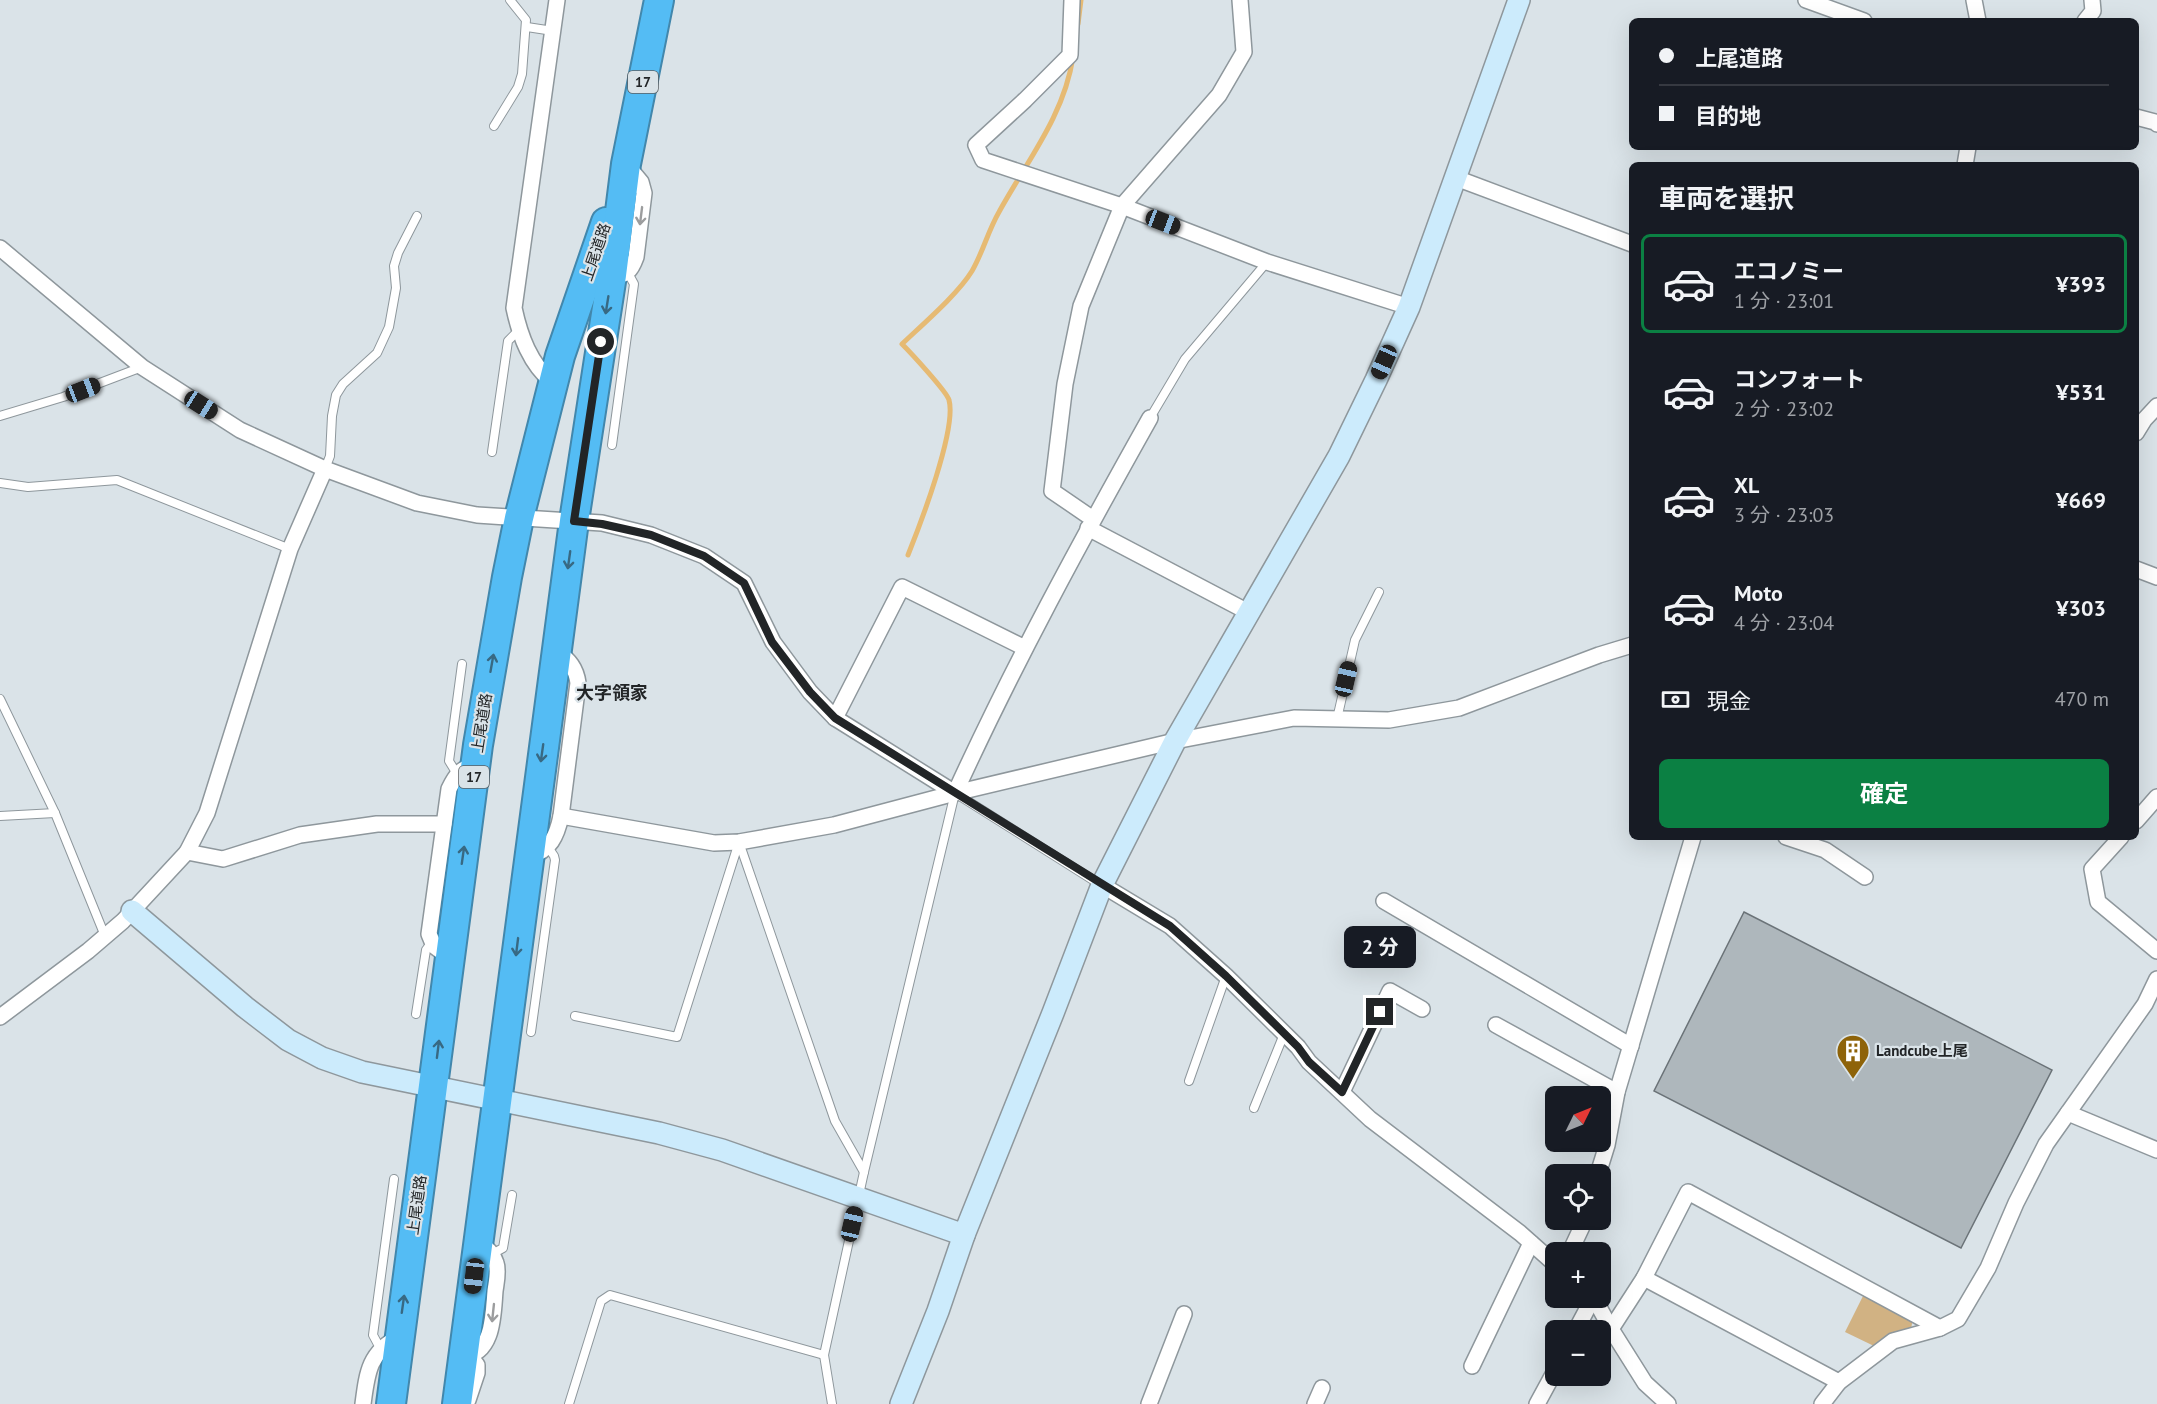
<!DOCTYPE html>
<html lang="ja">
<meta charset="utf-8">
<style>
:root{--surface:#171b24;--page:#20242c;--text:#f1f3f6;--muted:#9ea1a6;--line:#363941;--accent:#0b8043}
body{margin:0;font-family:"PT Sans","Noto Sans JP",sans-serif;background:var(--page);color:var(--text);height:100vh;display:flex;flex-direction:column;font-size:22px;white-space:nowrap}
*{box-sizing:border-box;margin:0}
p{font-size:20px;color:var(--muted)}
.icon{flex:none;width:33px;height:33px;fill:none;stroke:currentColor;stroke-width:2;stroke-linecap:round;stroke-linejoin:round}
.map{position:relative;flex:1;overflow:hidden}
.side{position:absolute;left:1629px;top:162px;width:510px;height:678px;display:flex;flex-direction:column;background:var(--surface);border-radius:9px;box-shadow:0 6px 24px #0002}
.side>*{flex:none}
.top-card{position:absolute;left:1629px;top:18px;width:510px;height:132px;border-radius:9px;box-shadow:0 6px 24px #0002;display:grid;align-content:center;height:132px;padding:0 30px;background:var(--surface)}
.needle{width:39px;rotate:47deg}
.tools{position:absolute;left:1545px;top:1086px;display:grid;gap:12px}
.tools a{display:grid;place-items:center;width:66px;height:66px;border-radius:9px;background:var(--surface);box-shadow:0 6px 24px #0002;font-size:30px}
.end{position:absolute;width:27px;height:27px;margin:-14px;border:8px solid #222527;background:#fff;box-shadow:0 0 0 3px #fff}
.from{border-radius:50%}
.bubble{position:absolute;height:42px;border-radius:9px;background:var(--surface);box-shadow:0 6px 24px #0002;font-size:20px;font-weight:700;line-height:42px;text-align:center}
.car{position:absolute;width:18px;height:36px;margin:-18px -9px;border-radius:8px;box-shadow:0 0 4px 2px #0007;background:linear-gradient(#222 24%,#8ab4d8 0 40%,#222 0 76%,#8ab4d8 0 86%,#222 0)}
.top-card b{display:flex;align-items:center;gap:21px;height:57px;font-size:22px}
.top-card b+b{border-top:2px solid var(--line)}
.top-card i{width:15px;height:15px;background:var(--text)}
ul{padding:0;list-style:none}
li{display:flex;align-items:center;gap:18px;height:99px;margin:0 12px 9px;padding:0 18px;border:3px solid transparent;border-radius:9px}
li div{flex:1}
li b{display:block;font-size:22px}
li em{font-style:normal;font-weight:700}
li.on{border-color:var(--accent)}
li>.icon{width:54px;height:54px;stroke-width:1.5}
h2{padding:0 30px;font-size:27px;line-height:72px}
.pay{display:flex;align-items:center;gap:15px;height:66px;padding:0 30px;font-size:22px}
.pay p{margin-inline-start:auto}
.cta{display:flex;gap:12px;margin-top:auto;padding:12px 30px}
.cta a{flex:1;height:69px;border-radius:9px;background:var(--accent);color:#fff;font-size:24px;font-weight:700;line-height:69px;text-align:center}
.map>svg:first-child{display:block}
.green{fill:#d1b283}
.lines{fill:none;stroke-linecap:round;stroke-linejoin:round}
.stream{stroke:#e6ba73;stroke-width:5}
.building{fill:#aeb7bc;stroke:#6b7378;stroke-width:1.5}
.lane-casing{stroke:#8e979c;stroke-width:10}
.street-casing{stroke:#8e979c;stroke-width:18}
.secondary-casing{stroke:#8e979c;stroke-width:24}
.highway-casing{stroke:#4287ac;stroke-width:32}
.lane{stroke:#fff;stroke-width:8}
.street{stroke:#fff;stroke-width:15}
.secondary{stroke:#ccebfc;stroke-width:21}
.highway{stroke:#54bcf4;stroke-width:28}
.oneway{stroke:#9c9d9e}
.oneway2{stroke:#386983}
.route{stroke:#222527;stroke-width:8}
.labels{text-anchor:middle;stroke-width:4.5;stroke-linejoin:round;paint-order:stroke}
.shield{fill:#dae3e8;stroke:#595e61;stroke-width:1.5}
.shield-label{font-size:14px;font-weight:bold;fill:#222527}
.street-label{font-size:15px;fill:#222527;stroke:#dae3e8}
.poi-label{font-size:15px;font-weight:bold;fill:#222527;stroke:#dae3e8;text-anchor:start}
.quarter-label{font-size:18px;font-weight:bold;fill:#222527;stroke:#dae3e8}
</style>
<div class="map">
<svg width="2157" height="1404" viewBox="0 0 2157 1404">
<rect width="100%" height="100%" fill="#dae3e8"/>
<!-- green -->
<polygon class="green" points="1864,1294 1913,1318 1911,1329 1874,1346 1845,1332"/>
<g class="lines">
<!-- stream -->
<g class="stream">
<polyline points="1078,24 1081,0"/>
<path d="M908,555c12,-30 49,-126 41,-155 -2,-8 -38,-47 -47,-56 21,-20 56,-50 70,-73 11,-19 16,-40 27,-59 28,-51 65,-96 74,-155"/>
</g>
</g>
<!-- building -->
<polygon class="building" points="1744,912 2052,1070 1961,1248 1654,1091"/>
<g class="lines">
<!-- lane casing -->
<g class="lane-casing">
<g id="lane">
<polyline points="527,27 553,31"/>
<polyline points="494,126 518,87 522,74 526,20 510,0"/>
<polyline points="0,416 63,397 142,367"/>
<polyline points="1150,418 1185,359 1267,262"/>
<polyline points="612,445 634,284 628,273"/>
<polyline points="492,452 508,341 519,330"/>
<polyline points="325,469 330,456 332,416 336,395 343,384 377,353 389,327 396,288 394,266 398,253 417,216"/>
<polyline points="0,483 28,487 117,480 290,549"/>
<polyline points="0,699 55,813 105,936"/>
<polyline points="1337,719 1355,640 1379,592"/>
<polyline points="457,774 449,761 462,664"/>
<polyline points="0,816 55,813"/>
<polyline points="739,842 835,1121 864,1172"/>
<polyline points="416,1014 426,950 432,942"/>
<polyline points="575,1016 677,1037 739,842"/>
<polyline points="531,1032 555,860 554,856 548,847"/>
<polyline points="1189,1081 1226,976"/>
<polyline points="1254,1108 1284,1034"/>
<polyline points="492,1254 503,1248 512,1195"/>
<polyline points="380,1348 373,1335 394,1179"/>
<polyline points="569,1404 601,1301 610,1295 824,1355"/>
<polyline points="832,1404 824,1355 864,1172 955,793 1101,885"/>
</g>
</g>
<!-- street casing -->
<g class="street-casing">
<g id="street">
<polyline points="1072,0 1070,55 1025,100 976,145 983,160 1122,206 1267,262 1409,307"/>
<polyline points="1806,0 1864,21"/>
<polyline points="1974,0 1978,21"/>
<polyline points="2085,21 2093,11 2092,0"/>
<polyline points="2136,117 2155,122 2157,124"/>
<polyline points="1965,165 1968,147"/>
<polyline points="1456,178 1632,244"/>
<polyline points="0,248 142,367 240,430 325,469 417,503 477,515 602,523 651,535 704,556 744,583 773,642 810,692 835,718 955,793 1175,741 1294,718 1389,720 1459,708 1599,655 1632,645"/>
<path d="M612,275c15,1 19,-4 24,-18l8,-64 -3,-11 -15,-18"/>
<path d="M553,383c-23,-19 -33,-47 -39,-75l43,-308"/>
<polyline points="2136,433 2144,420 2157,406"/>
<polyline points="1093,519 1052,491 1065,384 1081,306 1122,206 1219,95 1244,52 1240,0"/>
<polyline points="1088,528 1248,612"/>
<polyline points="2136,569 2157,577"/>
<polyline points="835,718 902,587 1025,648"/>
<path d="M561,816l153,27 25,-1 95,-17 121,-32c59,-129 126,-252 195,-375"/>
<polyline points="2136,821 2157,797"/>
<polyline points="1786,837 1825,850 1865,877"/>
<polyline points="2121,837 2092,869 2098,902 2157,951"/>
<polyline points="187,852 223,859 300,835 377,824 444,824"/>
<path d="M529,856c21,-4 28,-21 32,-40l17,-133c-2,-15 -9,-23 -21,-32"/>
<polyline points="1102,885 1170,926 1226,976 1298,1047 1309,1062 1370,1119 1520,1233 1556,1265"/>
<polyline points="1384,901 1631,1046"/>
<path d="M450,958l-16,-12 -5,-12 20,-145c7,-15 12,-20 27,-26"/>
<polyline points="0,1017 88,951 123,921 187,852 207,813 290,549 325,469"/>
<polyline points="1496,1025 1617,1092"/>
<polyline points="1342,1092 1390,991 1422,1009"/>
<polyline points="2068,1113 2157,1150"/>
<polyline points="1598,1174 1607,1145 1617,1092 1693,837"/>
<polyline points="1570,1252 1585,1220"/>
<polyline points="1644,1278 1839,1382"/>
<polyline points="1594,1298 1611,1329"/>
<polyline points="1576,1330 1593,1298"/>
<path d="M463,1357c31,-4 30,-42 32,-66 1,-8 4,-20 1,-28 -3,-10 -9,-16 -18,-21"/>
<polyline points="1472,1366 1531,1243"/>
<polyline points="468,1400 477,1373 477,1365 470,1356"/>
<path d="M363,1404c4,-31 6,-52 36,-67"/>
<polyline points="1149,1404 1184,1314"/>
<polyline points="1315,1404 1322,1388"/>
<polyline points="1537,1404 1556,1369"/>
<polyline points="1668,1404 1645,1383 1611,1329 1644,1278 1688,1192 1940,1328"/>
<polyline points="1822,1404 1839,1382 1893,1341 1940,1328 1958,1319 1988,1268 2016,1203 2046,1144 2145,1004 2157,979"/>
</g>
</g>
<!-- secondary casing -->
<g class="secondary-casing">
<g id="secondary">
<polyline points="132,911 245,1007 288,1040 322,1058 362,1072 659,1133 722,1150 964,1235"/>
<polyline points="901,1404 938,1311 964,1235 1053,1013 1102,885 1175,741 1339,456 1376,380 1409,307 1519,0"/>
</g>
</g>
<!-- highway casing -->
<g class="highway-casing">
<g id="highway">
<polyline points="391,1404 478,745 507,577 519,518 560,356 606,222"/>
<polyline points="457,1404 574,521 612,275 626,164 659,0"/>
</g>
</g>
<!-- lane -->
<use href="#lane" class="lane"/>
<!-- street -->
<use href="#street" class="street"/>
<!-- secondary -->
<use href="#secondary" class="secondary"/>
<!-- highway -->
<use href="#highway" class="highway"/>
</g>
<!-- one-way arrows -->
<defs><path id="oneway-shaft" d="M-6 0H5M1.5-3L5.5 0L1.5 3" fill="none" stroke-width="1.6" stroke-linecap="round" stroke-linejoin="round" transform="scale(1.5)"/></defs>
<g class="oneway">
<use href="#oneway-shaft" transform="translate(641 216) rotate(97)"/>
<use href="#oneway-shaft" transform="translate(493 1313) rotate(96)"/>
</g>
<g class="oneway2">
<use href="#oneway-shaft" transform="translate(607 305) rotate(99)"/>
<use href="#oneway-shaft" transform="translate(569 560) rotate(98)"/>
<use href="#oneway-shaft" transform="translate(492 663) rotate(-80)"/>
<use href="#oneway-shaft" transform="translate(542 753) rotate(98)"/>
<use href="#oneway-shaft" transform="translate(463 855) rotate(-82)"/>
<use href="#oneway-shaft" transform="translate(517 947) rotate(97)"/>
<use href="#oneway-shaft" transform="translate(438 1049) rotate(-83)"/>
<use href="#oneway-shaft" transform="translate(403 1304) rotate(-82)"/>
</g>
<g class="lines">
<!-- route -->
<polyline class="route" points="601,342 574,521 602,524 651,535 704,556 744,583 772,642 810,692 835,718 1170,926 1226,976 1298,1047 1309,1062 1342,1092 1380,1012"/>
</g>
<!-- icons -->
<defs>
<g id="building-pin" transform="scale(1.725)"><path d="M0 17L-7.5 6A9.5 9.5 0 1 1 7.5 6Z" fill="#8e6309" stroke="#dae3e8"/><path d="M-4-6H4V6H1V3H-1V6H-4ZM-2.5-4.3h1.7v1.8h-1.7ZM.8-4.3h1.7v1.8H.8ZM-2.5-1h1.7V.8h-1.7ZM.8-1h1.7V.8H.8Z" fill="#fff"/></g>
</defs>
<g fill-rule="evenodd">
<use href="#building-pin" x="1853" y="1051"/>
</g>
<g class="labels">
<!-- shield labels -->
<g class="shield">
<rect x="628" y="71" width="30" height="22" rx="4.5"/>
<rect x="459" y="766" width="30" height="22" rx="4.5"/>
</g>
<g class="shield-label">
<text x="643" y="87">17</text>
<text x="474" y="782">17</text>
</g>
<!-- street labels -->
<g class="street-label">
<text transform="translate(596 252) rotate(-71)" y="5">上尾道路</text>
<text transform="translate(482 723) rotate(-81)" y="5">上尾道路</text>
<text transform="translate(417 1205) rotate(-82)" y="5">上尾道路</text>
</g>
<!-- poi labels -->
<g class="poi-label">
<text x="1876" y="1056">Landcube上尾</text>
</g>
<!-- quarter labels -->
<g class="quarter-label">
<text x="612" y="699">大字領家</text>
</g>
</g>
</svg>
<div class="tools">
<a><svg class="needle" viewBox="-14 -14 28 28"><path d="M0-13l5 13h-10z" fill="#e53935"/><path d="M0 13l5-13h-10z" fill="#9ea1a6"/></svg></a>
<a><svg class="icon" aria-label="locate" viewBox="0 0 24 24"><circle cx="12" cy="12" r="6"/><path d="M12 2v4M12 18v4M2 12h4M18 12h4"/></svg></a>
<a>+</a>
<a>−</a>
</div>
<i class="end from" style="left:601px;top:342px"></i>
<i class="end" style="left:1380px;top:1012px"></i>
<div class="bubble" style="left:1344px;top:926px;width:72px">2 分</div>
<i class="car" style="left:1163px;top:222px;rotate:111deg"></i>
<i class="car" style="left:1384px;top:362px;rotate:204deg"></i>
<i class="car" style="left:83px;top:390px;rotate:69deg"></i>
<i class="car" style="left:201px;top:405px;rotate:122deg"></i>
<i class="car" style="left:1346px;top:679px;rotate:13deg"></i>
<i class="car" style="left:852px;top:1224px;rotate:13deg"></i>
<i class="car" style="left:474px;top:1276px;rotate:187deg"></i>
<div class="top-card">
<b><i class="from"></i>上尾道路</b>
<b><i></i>目的地</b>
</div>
<section class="side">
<h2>車両を選択</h2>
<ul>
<li class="on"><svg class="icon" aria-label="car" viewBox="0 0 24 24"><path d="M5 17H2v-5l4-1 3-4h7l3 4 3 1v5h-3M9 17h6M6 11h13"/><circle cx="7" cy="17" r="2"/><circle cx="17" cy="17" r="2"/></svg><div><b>エコノミー</b><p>1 分 · 23:01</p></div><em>¥393</em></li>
<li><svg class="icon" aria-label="car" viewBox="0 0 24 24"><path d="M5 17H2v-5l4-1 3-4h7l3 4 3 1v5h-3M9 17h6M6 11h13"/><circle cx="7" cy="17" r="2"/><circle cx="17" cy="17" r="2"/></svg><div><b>コンフォート</b><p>2 分 · 23:02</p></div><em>¥531</em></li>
<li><svg class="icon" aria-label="car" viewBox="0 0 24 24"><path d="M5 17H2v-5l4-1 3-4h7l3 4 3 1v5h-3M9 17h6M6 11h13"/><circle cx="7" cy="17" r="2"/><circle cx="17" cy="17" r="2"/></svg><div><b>XL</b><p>3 分 · 23:03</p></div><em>¥669</em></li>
<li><svg class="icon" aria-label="car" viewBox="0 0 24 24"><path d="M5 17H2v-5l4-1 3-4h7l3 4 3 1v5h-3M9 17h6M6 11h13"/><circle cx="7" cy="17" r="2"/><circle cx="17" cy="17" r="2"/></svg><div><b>Moto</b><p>4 分 · 23:04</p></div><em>¥303</em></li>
</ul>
<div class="pay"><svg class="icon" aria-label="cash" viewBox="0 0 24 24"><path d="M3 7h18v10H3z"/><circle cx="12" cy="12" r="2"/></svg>現金<p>470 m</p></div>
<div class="cta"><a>確定</a></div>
</section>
</div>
